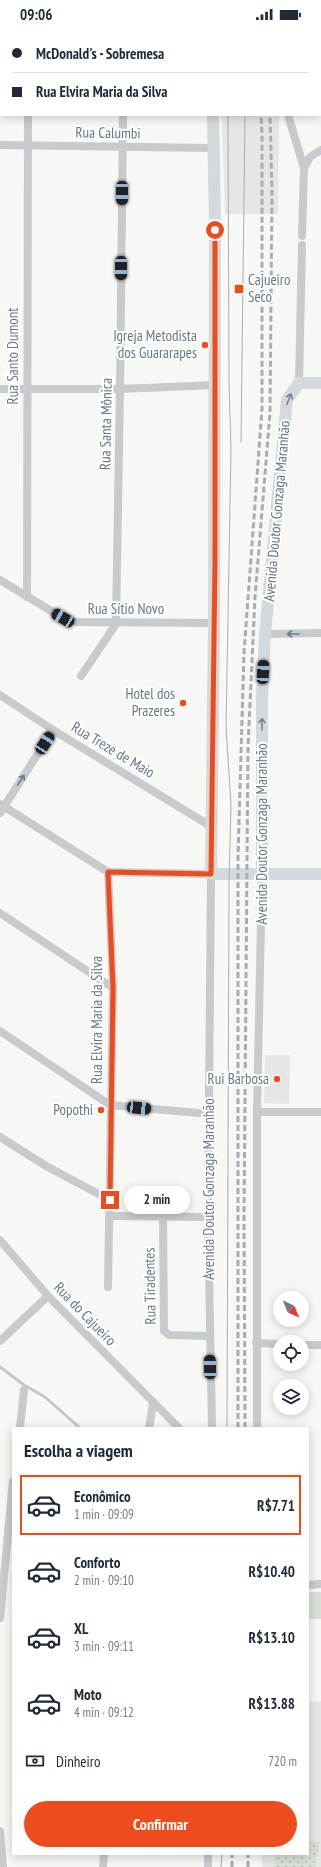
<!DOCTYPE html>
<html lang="pt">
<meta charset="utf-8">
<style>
:root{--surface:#fff;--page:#f6f6f7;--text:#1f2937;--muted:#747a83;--line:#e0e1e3;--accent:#ee4c1d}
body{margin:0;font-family:"PT Sans Narrow",sans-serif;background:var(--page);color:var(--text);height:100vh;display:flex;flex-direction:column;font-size:15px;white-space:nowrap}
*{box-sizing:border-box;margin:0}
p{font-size:13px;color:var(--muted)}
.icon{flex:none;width:22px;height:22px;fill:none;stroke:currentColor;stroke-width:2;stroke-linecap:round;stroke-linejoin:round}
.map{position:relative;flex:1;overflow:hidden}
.drawer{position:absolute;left:12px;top:1399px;width:297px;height:428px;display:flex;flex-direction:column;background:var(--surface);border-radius:0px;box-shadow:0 2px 10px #0003}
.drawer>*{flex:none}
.banner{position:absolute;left:0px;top:0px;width:321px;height:88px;box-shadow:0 2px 10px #0003;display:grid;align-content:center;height:88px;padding:0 12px;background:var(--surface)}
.needle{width:26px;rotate:136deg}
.controls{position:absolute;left:273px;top:1263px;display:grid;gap:8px}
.controls a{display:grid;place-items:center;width:36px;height:36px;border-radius:50%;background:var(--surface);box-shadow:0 2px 10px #0003;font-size:20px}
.end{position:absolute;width:18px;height:18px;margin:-9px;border:5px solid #ee4c1d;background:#fff;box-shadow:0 0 0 2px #fff}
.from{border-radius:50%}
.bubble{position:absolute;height:28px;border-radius:14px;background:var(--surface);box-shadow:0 2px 10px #0003;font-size:13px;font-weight:800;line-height:28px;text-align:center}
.car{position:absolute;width:12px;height:24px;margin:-12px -6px;border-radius:5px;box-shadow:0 0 3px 1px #0007;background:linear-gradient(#222 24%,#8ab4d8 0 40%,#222 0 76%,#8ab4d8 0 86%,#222 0)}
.banner b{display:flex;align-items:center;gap:14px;height:38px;font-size:15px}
.banner b+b{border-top:1px solid var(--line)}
.banner i{width:10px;height:10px;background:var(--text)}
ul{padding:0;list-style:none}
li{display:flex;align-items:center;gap:12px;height:60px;margin:0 8px 6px;padding:0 4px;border:2px solid transparent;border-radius:0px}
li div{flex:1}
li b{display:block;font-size:15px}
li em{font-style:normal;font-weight:800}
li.selected{border-color:var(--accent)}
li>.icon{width:36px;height:36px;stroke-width:1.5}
h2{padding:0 12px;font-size:18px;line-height:48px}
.pay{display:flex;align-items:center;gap:10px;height:44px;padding:0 12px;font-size:15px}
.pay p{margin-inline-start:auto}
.cta{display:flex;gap:8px;margin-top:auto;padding:8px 12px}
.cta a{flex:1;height:46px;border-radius:24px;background:var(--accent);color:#fff;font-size:16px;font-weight:800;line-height:46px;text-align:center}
.status{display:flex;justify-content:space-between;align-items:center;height:28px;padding:0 20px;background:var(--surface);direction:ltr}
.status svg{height:11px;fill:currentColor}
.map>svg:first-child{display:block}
.built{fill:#e5e6e5}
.park{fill:url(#park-dots)}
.pitch{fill:#d9e0d5}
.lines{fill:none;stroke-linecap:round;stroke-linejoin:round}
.stream{stroke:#bdc9cd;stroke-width:3}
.street{stroke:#c7cbce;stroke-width:8}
.secondary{stroke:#d4d9dd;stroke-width:12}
.tram{stroke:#a7adb3;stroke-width:1}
.rail{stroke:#a7adb3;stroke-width:3;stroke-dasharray:6 3;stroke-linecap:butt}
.oneway{stroke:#758794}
.oneway2{stroke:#697c8b}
.route{stroke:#ee4c1d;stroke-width:5}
.poi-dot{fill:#ee4c1d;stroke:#fff;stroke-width:1.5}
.labels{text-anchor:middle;stroke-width:4;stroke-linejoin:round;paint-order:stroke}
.street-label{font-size:15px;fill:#647887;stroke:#fff}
.poi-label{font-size:15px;fill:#647887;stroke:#fff;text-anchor:end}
</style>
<div class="status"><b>09:06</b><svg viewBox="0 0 49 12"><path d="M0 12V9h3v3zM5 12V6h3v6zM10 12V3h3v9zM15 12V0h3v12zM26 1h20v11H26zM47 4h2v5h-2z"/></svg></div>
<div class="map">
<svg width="321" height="1839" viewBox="0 0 321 1839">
<defs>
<pattern id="park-dots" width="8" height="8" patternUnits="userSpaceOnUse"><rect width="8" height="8" fill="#d9e0d5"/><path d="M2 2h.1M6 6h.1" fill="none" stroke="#b4bab2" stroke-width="1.8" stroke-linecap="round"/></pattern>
</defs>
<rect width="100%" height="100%" fill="#f7f7f4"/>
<!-- built -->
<g class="built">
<polygon points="222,87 279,87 278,186 225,186"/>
<polygon points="265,1027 290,1027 289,1076 264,1075"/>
<polygon points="321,1673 321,1839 262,1839 262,1826 308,1826 308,1674"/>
</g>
<!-- park -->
<polygon class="park" points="308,1814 319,1814 316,1839 275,1839 275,1826 308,1826"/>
<!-- pitch -->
<rect class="pitch" x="308" y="1564" width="13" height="27"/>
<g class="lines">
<!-- stream -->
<polyline class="stream" points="0,1339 24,1357 45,1369 80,1400"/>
<!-- street -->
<g class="street">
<polyline points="269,0 270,1"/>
<polyline points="30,1 30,0"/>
<polyline points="123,1 123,0"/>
<polyline points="288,87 304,140"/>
<polyline points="0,117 215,120"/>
<polyline points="302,208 304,140 310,129 321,122"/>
<polyline points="299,355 302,217"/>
<polyline points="0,361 120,361 216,357"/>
<polyline points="0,552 63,590 76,594 214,595"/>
<polyline points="27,569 28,87"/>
<polyline points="265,606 321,605"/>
<polyline points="81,648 116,596 120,361 123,87"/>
<polyline points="0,667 53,702 212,799"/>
<polyline points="0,776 108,844 211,846 208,1189 212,1400"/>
<polyline points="0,785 53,702"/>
<polyline points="0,885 113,960"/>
<polyline points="0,1003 110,1077 209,1086"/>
<polyline points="257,1084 321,1084"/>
<polyline points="0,1109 46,1138 110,1172"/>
<polyline points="110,1188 208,1189"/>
<polyline points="163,1189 164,1303 169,1307 209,1308"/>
<polyline points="0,1212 48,1268 179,1400"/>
<polyline points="108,1259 113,960 108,844"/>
<polyline points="0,1313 48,1268"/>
<polyline points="256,1315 280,1316"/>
<polyline points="302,1317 321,1317"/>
<polyline points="20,1400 24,1362"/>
<polyline points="149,1400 153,1376"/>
<polyline points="257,1400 257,1084 262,847"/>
<polyline points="308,1557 321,1556"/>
<polyline points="0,1590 13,1453"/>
<polyline points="0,1803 3,1839"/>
<polyline points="103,1839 104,1826"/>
<polyline points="208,1839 208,1826"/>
</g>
<!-- secondary -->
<g class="secondary">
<polyline points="199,0 199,1"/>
<polyline points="213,87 215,197"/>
<polyline points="215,202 214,595 211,846 321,846"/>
<polyline points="262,847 262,670 265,606 286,382 287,372 299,355 321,355"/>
</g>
<!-- tram -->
<g class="tram">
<polyline points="218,0 218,1"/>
<polyline points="235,0 236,1"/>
<polyline points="241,414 245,87"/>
<polyline points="227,1400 229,856 231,776 226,700 231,422 229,354 228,87"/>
<polyline points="221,1839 222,1826"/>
</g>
<!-- rail -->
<g class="rail">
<polyline points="250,0 250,1"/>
<polyline points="259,0 260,1"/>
<polyline points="238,1400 238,829 244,625 262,381 262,106 261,87"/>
<polyline points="245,1400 244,1188 248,719 255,569 270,385 272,163 270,87"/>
<polyline points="232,1839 232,1826"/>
<polyline points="248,1839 248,1826"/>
</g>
</g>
<!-- one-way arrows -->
<defs><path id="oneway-shaft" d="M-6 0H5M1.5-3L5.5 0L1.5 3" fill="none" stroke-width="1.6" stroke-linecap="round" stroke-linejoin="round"/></defs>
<g class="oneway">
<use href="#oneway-shaft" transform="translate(289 371) rotate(-69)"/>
<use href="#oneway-shaft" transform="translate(262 696) rotate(-90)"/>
</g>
<g class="oneway2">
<use href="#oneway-shaft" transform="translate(293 606) rotate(180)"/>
<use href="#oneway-shaft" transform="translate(21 752) rotate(-57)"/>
</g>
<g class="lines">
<!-- route -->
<polyline class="route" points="110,1172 113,960 108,844 211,846 215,532 215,202"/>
</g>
<!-- markers -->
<g class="poi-dot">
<rect x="234" y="256" width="10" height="10" rx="2"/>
<circle cx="205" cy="317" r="4"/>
<circle cx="183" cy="675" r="4"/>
<circle cx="277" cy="1051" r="4"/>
<circle cx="101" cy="1082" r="4"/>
</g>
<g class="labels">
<!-- street labels -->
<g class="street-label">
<text transform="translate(108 105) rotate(1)" y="5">Rua Calumbi</text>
<text transform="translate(13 328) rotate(-90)" y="5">Rua Santo Dumont</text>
<text transform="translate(106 396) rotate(-89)" y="5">Rua Santa Mônica</text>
<text transform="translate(277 483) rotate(-85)" y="5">Avenida Doutor Gonzaga Maranhão</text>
<text x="126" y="586">Rua Sítio Novo</text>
<text transform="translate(113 722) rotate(31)" y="5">Rua Treze de Maio</text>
<text transform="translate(262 806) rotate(-90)" y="5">Avenida Doutor Gonzaga Maranhão</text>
<text transform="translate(97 992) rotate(-90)" y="5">Rua Elvira Maria da Silva</text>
<text transform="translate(209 1161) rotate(-90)" y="5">Avenida Doutor Gonzaga Maranhão</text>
<text transform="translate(150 1258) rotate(-91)" y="5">Rua Tiradentes</text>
<text transform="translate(85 1286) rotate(46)" y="5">Rua do Cajueiro</text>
</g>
<!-- poi labels -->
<g class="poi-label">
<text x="248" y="257" text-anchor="start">Cajueiro<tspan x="248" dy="17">Seco</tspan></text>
<text x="197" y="313">Igreja Metodista<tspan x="197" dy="17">dos Guararapes</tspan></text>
<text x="175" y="671">Hotel dos<tspan x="175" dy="17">Prazeres</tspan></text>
<text x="269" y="1056">Rui Barbosa</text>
<text x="93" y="1087">Popothi</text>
</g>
</g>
</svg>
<div class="controls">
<a><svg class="needle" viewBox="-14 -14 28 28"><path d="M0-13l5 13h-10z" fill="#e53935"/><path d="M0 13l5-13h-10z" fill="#747a83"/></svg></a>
<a><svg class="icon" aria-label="locate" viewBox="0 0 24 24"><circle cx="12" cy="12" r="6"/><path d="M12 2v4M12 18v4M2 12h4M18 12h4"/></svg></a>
<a><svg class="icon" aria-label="layers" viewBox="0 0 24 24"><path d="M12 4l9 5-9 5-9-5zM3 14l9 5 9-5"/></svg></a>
</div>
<i class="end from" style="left:215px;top:202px"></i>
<i class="end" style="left:110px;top:1172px"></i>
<div class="bubble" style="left:124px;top:1158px;width:66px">2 min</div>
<i class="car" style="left:122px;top:165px;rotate:180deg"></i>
<i class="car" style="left:121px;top:240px;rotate:180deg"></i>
<i class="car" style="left:63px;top:590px;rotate:300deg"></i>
<i class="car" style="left:263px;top:644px;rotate:3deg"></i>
<i class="car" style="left:45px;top:715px;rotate:33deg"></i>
<i class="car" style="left:139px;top:1080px;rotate:96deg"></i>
<i class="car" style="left:210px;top:1339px;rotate:359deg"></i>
<div class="banner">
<b><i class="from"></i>McDonald's - Sobremesa</b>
<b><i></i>Rua Elvira Maria da Silva</b>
</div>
<section class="drawer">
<h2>Escolha a viagem</h2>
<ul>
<li class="selected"><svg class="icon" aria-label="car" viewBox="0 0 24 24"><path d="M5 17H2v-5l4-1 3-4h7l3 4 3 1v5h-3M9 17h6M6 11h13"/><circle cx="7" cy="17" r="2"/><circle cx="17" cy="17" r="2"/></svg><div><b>Econômico</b><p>1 min · 09:09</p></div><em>R$7.71</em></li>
<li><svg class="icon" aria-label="car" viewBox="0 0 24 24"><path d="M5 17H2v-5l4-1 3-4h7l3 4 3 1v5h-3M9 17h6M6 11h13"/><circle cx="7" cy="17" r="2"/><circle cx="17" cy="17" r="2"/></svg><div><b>Conforto</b><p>2 min · 09:10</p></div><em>R$10.40</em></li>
<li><svg class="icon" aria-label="car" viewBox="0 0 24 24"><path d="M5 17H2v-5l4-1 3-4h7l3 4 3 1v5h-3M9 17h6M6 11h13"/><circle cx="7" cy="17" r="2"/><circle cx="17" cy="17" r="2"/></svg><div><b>XL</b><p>3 min · 09:11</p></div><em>R$13.10</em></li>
<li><svg class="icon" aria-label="car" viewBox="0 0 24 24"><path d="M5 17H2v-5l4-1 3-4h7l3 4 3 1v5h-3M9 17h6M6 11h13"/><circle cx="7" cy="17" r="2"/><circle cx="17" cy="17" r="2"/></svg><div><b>Moto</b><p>4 min · 09:12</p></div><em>R$13.88</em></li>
</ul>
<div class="pay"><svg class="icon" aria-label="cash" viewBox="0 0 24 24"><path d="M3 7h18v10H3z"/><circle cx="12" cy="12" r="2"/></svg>Dinheiro<p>720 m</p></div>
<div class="cta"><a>Confirmar</a></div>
</section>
</div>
